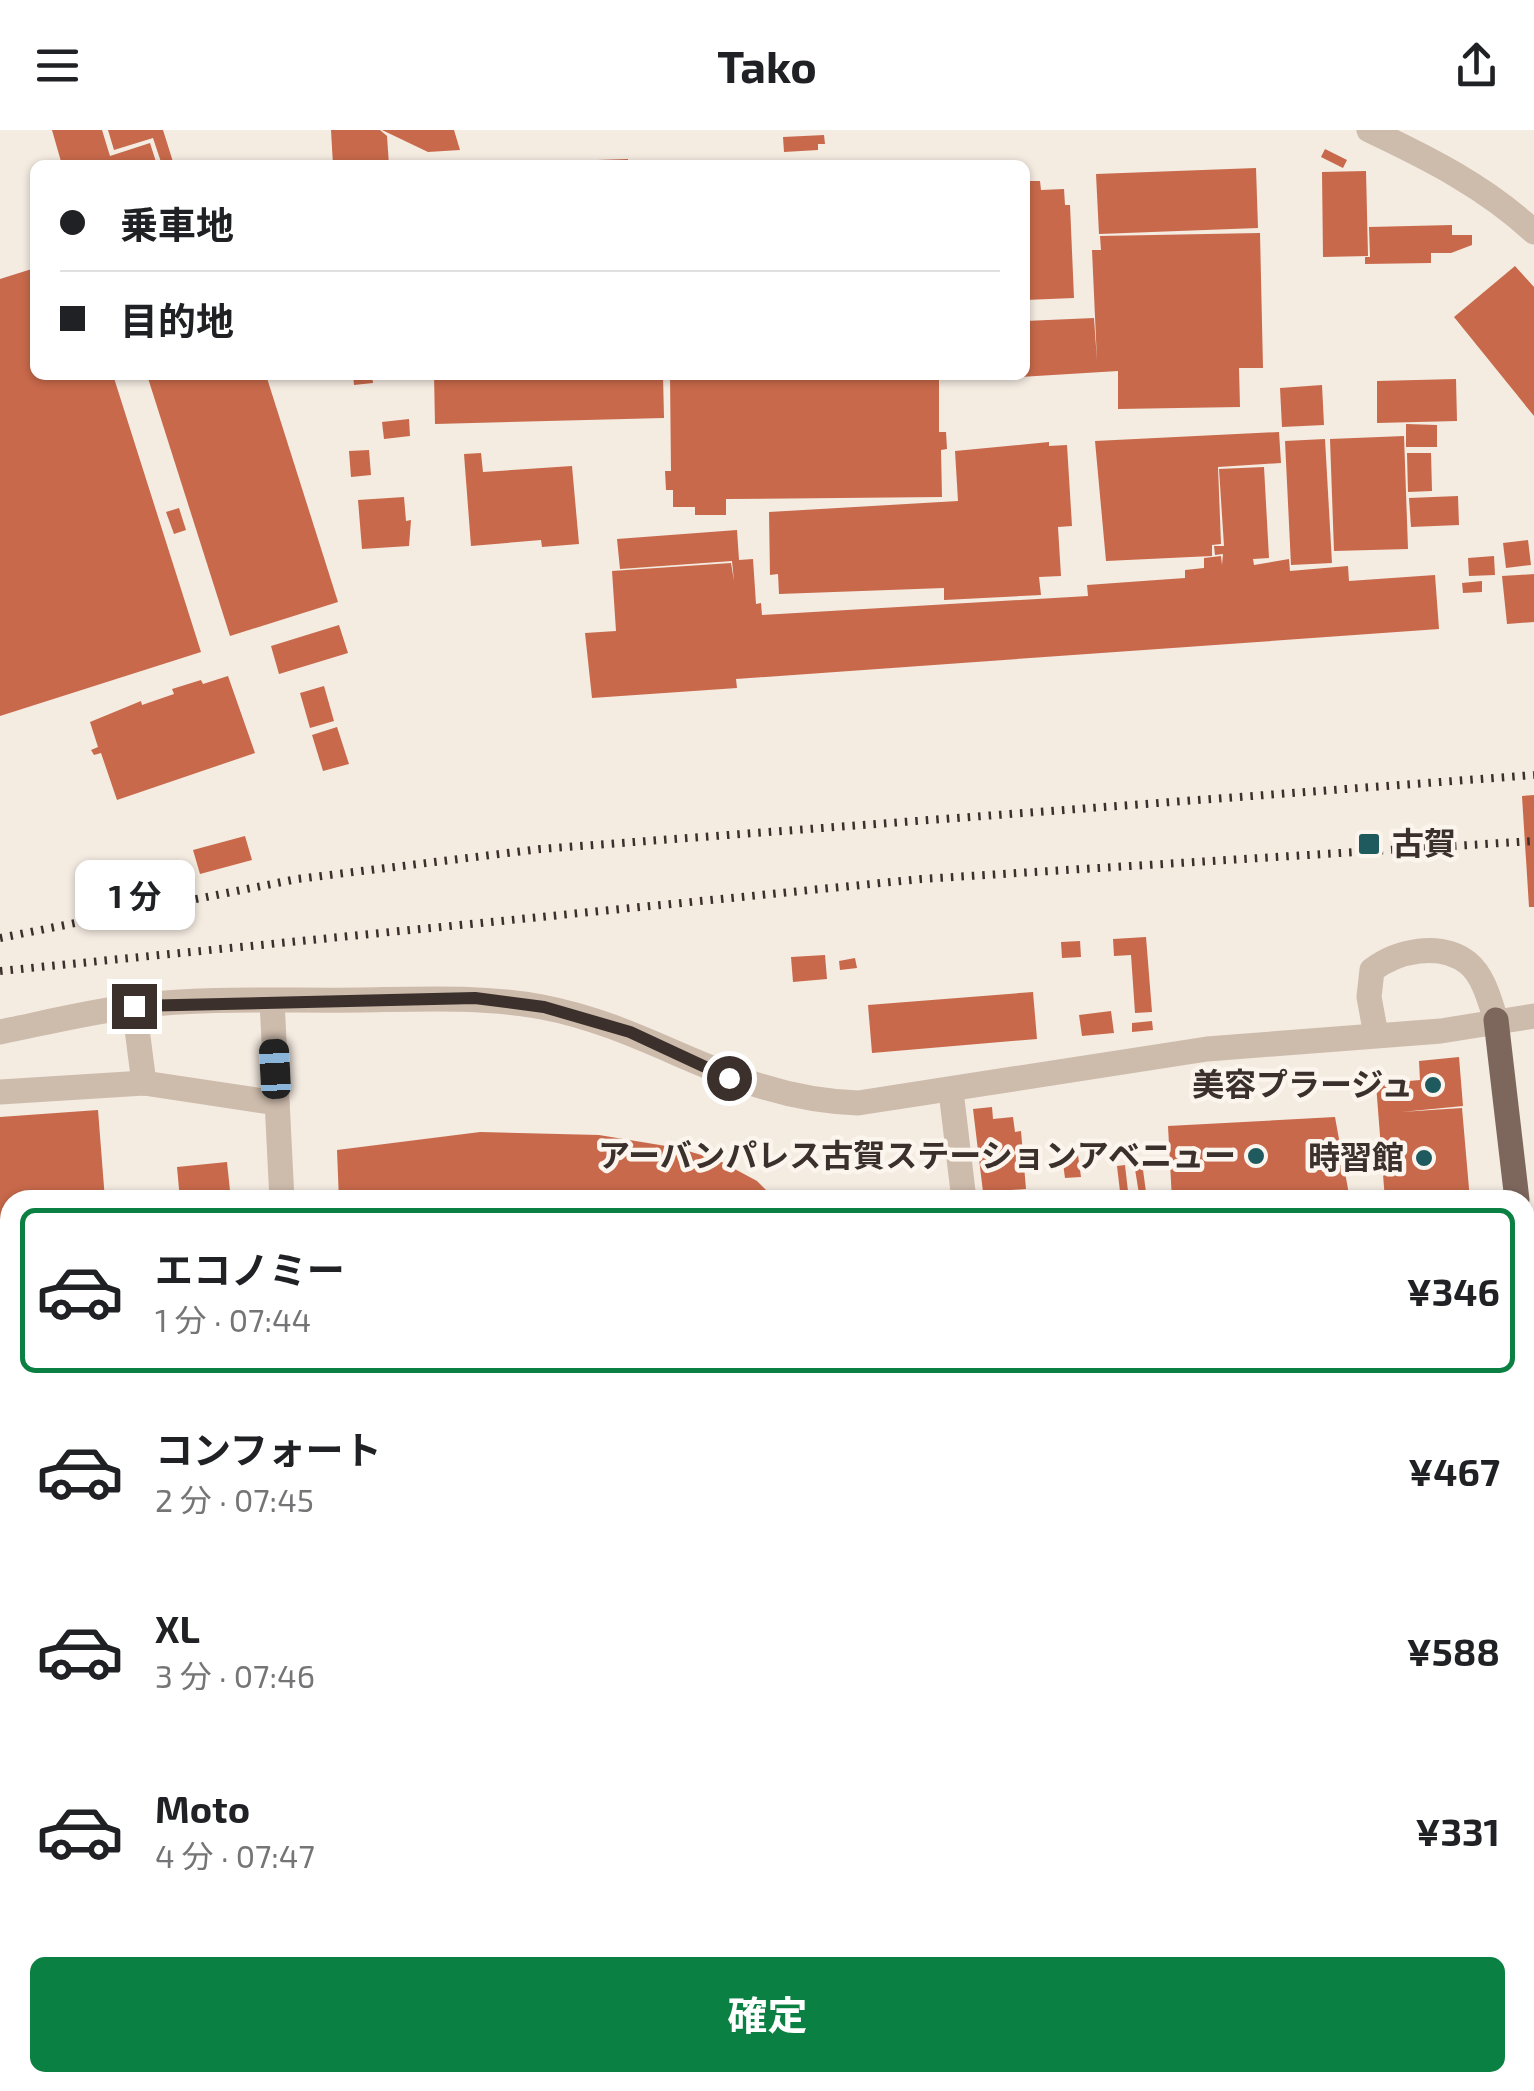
<!DOCTYPE html>
<html lang="ja">
<meta charset="utf-8">
<style>
:root{--surface:#fff;--page:#f6f6f6;--text:#202124;--muted:#757577;--line:#e0e0e0;--accent:#0b8043}
body{margin:0;font-family:"Exo 2","Noto Sans JP",sans-serif;background:var(--page);color:var(--text);height:100vh;display:flex;flex-direction:column;font-size:38px;white-space:nowrap}
*{box-sizing:border-box;margin:0}
p{font-size:32px;color:var(--muted)}
.icon{flex:none;width:55px;height:55px;fill:none;stroke:currentColor;stroke-width:2;stroke-linecap:round;stroke-linejoin:round}
.map{position:relative;flex:1;overflow:hidden}
.panel{position:absolute;left:0px;top:1060px;width:1535px;height:902px;display:flex;flex-direction:column;background:var(--surface);border-radius:30px 30px 0 0;box-shadow:0 2px 8px #0004}
.panel>*{flex:none}
.banner{position:absolute;left:30px;top:30px;width:1000px;height:220px;border-radius:15px;box-shadow:0 2px 8px #0004;display:grid;align-content:center;height:220px;padding:0 30px;background:var(--surface)}
.end{position:absolute;width:45px;height:45px;margin:-22px;border:12px solid #3b302b;background:#fff;box-shadow:0 0 0 5px #fff}
.from{border-radius:50%}
.bubble{position:absolute;height:70px;border-radius:15px;background:var(--surface);box-shadow:0 2px 8px #0004;font-size:32px;font-weight:700;line-height:70px;text-align:center}
.car{position:absolute;width:30px;height:60px;margin:-30px -15px;border-radius:12px;box-shadow:0 0 8px 2px #0007;background:linear-gradient(#222 24%,#8ab4d8 0 40%,#222 0 76%,#8ab4d8 0 86%,#222 0)}
.banner b{display:flex;align-items:center;gap:35px;height:95px;font-size:38px}
.banner b+b{border-top:2px solid var(--line)}
.banner i{width:25px;height:25px;background:var(--text)}
ul{padding:18px 0 0;list-style:none}
li{display:flex;align-items:center;gap:30px;height:165px;margin:0 20px 15px;padding:0 10px;border:5px solid transparent;border-radius:15px}
li div{flex:1}
li b{display:block;font-size:38px}
li em{font-style:normal;font-weight:700}
li.active{border-color:var(--accent)}
li>.icon{width:90px;height:90px;stroke-width:1.5}
.action{display:flex;gap:20px;margin-top:auto;padding:20px 30px}
.action a{flex:1;height:115px;border-radius:15px;background:var(--accent);color:#fff;font-size:40px;font-weight:700;line-height:115px;text-align:center}
header{display:flex;justify-content:space-between;align-items:center;height:130px;padding:0 30px;background:var(--surface);font-size:45px;font-weight:700}
.map>svg:first-child{display:block}
.building{fill:#c8694b}
.lines{fill:none;stroke-linecap:round;stroke-linejoin:round}
.minor{stroke:#cdbbac;stroke-width:25}
.major{stroke:#7d675c;stroke-width:25}
.rail{stroke:#3b302b;stroke-width:8;stroke-dasharray:2.5 8;stroke-linecap:butt}
.route{stroke:#3b302b;stroke-width:12}
.poi-dot{fill:#1f5a5e;stroke:#fbf5ee;stroke-width:4}
.labels{text-anchor:middle;stroke-width:9;stroke-linejoin:round;paint-order:stroke}
.poi-label{font-size:32px;font-weight:bold;fill:#3b302b;stroke:#fbf5ee;text-anchor:end}
</style>
<header><svg class="icon" aria-label="menu" viewBox="0 0 24 24"><path d="M4 6h16M4 12h16M4 18h16"/></svg>Tako<svg class="icon" aria-label="share" viewBox="0 0 24 24"><path d="M12 15V3M7 8l5-5 5 5M5 13v7h14v-7"/></svg></header>
<div class="map">
<svg width="1534" height="1961" viewBox="0 0 1534 1961">
<rect width="100%" height="100%" fill="#f4ebe1"/>
<!-- building -->
<g class="building">
<polygon points="52,0 102,0 110,26 150,13 157,35 62,35"/>
<polygon points="108,0 163,0 174,35 162,35 153,8 114,20"/>
<polygon points="331,0 380,0 387,6 389,35 333,35"/>
<polygon points="382,0 454,0 460,20 428,22"/>
<polygon points="824,5 825,14 818,14 818,20 784,22 783,7"/>
<polygon points="1325,19 1347,30 1343,38 1321,27"/>
<polygon points="628,29 628,35 598,35 597,30"/>
<polygon points="716,30 716,35 686,35 686,31"/>
<polygon points="1256,38 1258,98 1099,104 1096,44"/>
<polygon points="1366,41 1368,126 1323,127 1322,42"/>
<polygon points="1025,51 1040,51 1041,60 1064,59 1065,75 1070,75 1074,168 1025,170"/>
<polygon points="1452,95 1452,105 1472,105 1472,115 1451,123 1431,123 1431,133 1365,134 1365,127 1370,127 1369,97"/>
<polygon points="1260,103 1263,238 1239,238 1240,277 1118,279 1118,241 971,250 971,245 1025,245 1025,191 1094,188 1097,231 1092,120 1101,120 1100,106"/>
<polygon points="1515,136 1534,157 1534,286 1454,187"/>
<polygon points="35,138 35,245 113,245 201,522 0,586 0,149"/>
<polygon points="147,245 266,245 338,472 230,506"/>
<polygon points="353,245 372,245 373,253 354,255"/>
<polygon points="434,245 663,245 664,288 435,294"/>
<polygon points="670,245 939,245 939,302 946,302 947,319 941,320 942,367 726,369 726,385 695,385 695,377 673,377 673,360 666,360 665,341 671,341"/>
<polygon points="1456,249 1457,291 1377,293 1377,251"/>
<polygon points="1322,255 1324,295 1282,297 1280,258"/>
<polygon points="409,289 410,306 384,309 382,292"/>
<polygon points="1406,294 1437,295 1437,317 1406,317"/>
<polygon points="1279,302 1281,333 1218,337 1221,414 1212,415 1212,426 1106,431 1095,311"/>
<polygon points="1404,306 1408,419 1334,421 1330,309"/>
<polygon points="1325,309 1332,433 1291,435 1285,311"/>
<polygon points="1049,312 1049,316 1067,315 1072,396 1058,397 1061,446 1039,447 1041,465 944,470 944,458 779,464 778,444 770,445 769,382 958,371 955,321"/>
<polygon points="369,320 371,345 351,347 349,321"/>
<polygon points="481,323 483,342 572,336 579,414 542,417 541,410 471,416 464,324"/>
<polygon points="1407,323 1431,323 1432,361 1408,362"/>
<polygon points="1264,337 1269,428 1253,429 1254,435 1289,429 1290,441 1348,436 1349,451 1435,445 1439,499 736,549 737,558 592,568 585,503 616,501 612,441 731,433 734,451 732,431 620,439 617,409 737,400 739,430 753,429 756,474 761,473 762,485 1088,466 1087,455 1185,448 1185,440 1204,438 1204,428 1221,426 1222,435 1223,424 1215,425 1214,416 1224,416 1219,339"/>
<polygon points="1458,366 1459,395 1411,397 1409,368"/>
<polygon points="404,367 406,391 411,390 409,416 362,419 358,370"/>
<polygon points="179,378 186,400 174,404 166,382"/>
<polygon points="1528,410 1531,435 1506,438 1503,413"/>
<polygon points="1494,426 1495,445 1469,446 1468,428"/>
<polygon points="1534,444 1534,492 1507,494 1502,446"/>
<polygon points="1482,451 1482,462 1463,463 1462,453"/>
<polygon points="339,495 348,523 279,544 271,516"/>
<polygon points="228,546 255,623 117,670 101,623 94,625 91,620 98,617 90,592 141,571 142,575 174,564 172,559 201,550 203,554"/>
<polygon points="324,556 334,591 310,598 300,563"/>
<polygon points="337,597 349,634 323,641 312,605"/>
<polygon points="1534,665 1534,777 1529,777 1522,666"/>
<polygon points="245,706 252,730 200,744 193,720"/>
<polygon points="1146,807 1152,882 1135,883 1131,825 1114,826 1113,809"/>
<polygon points="1080,811 1081,827 1062,828 1061,812"/>
<polygon points="825,825 827,849 793,852 791,827"/>
<polygon points="855,828 857,838 840,840 839,831"/>
<polygon points="1033,862 1037,909 872,923 868,875"/>
<polygon points="1111,881 1114,903 1082,906 1079,885"/>
<polygon points="1152,891 1153,900 1132,902 1132,893"/>
<polygon points="1459,927 1463,976 1401,982 1462,978 1470,1070 1385,1070 1376,954 1420,950 1419,931"/>
<polygon points="992,977 993,989 1013,987 1015,1002 1021,1001 1026,1059 983,1062 973,979"/>
<polygon points="98,980 105,1070 10,1070 10,1609 0,1609 0,987"/>
<polygon points="1335,987 1350,1070 1172,1070 1168,996"/>
<polygon points="480,1002 599,1005 678,1018 718,1030 757,1051 776,1070 339,1070 337,1020"/>
<polygon points="1078,1025 1081,1047 1065,1048 1062,1026"/>
<polygon points="227,1032 231,1070 180,1070 177,1037"/>
<polygon points="1142,1032 1147,1070 1140,1070 1134,1033"/>
<polygon points="1125,1035 1129,1070 1121,1070 1117,1036"/>
<polygon points="1085,1061 1086,1066 1111,1063 1112,1070 1048,1070 1047,1066"/>
<polygon points="0,1683 10,1683 10,1807 0,1808"/>
<polygon points="1534,1829 1534,1961 1519,1961 1518,1952 1525,1952 1525,1830"/>
<polygon points="10,1915 10,1952 64,1952 65,1961 0,1961 0,1917"/>
<polygon points="135,1952 280,1952 281,1961 129,1961 129,1953"/>
<polygon points="974,1952 1019,1952 1020,1961 975,1961"/>
<polygon points="1089,1952 1133,1952 1135,1961 1091,1961"/>
</g>
<g class="lines">
<!-- minor -->
<g class="minor">
<path d="M1369,0c59,28 117,57 165,102"/>
<polyline points="272,871 282,1070"/>
<polyline points="134,876 144,953"/>
<path d="M0,902c44,-9 89,-20 134,-26 74,-9 152,-5 227,-6 60,-1 121,-4 181,7 116,22 190,92 316,96l349,-54 234,-18 93,-15"/>
<path d="M1376,905l-7,-38 3,-27c25,-19 68,-29 96,-7 16,13 22,39 28,57"/>
<polyline points="951,961 964,1070"/>
<polyline points="0,962 144,953 277,973"/>
<polyline points="324,1952 324,1961"/>
<polyline points="945,1952 946,1961"/>
<polyline points="1075,1952 1076,1961"/>
<polyline points="1359,1952 1360,1961"/>
</g>
<!-- major -->
<g class="major">
<polyline points="1496,890 1517,1070"/>
<polyline points="1525,1137 1534,1215"/>
</g>
<!-- rail -->
<g class="rail">
<polyline points="0,808 297,749 540,719 1534,645"/>
<polyline points="0,841 921,749 1534,711"/>
</g>
</g>
<g class="lines">
<!-- route -->
<polyline class="route" points="134,876 475,868 544,877 630,902 729,948"/>
</g>
<!-- markers -->
<g class="poi-dot">
<rect x="1357" y="702" width="24" height="24" rx="5"/>
<circle cx="1433" cy="955" r="10"/>
<circle cx="1256" cy="1026" r="10"/>
<circle cx="1424" cy="1028" r="10"/>
</g>
<g class="labels">
<!-- poi labels -->
<g class="poi-label">
<text x="1392" y="725" text-anchor="start">古賀</text>
<text x="1413" y="966">美容プラージュ</text>
<text x="1236" y="1037">アーバンパレス古賀ステーションアベニュー</text>
<text x="1404" y="1039">時習館</text>
</g>
</g>
</svg>
<i class="end from" style="left:729px;top:948px"></i>
<i class="end" style="left:134px;top:876px"></i>
<div class="bubble" style="left:75px;top:730px;width:120px">1 分</div>
<i class="car" style="left:275px;top:939px;rotate:357deg"></i>
<div class="banner">
<b><i class="from"></i>乗車地</b>
<b><i></i>目的地</b>
</div>
<section class="panel">
<ul>
<li class="active"><svg class="icon" aria-label="car" viewBox="0 0 24 24"><path d="M5 17H2v-5l4-1 3-4h7l3 4 3 1v5h-3M9 17h6M6 11h13"/><circle cx="7" cy="17" r="2"/><circle cx="17" cy="17" r="2"/></svg><div><b>エコノミー</b><p>1 分 · 07:44</p></div><em>¥346</em></li>
<li><svg class="icon" aria-label="car" viewBox="0 0 24 24"><path d="M5 17H2v-5l4-1 3-4h7l3 4 3 1v5h-3M9 17h6M6 11h13"/><circle cx="7" cy="17" r="2"/><circle cx="17" cy="17" r="2"/></svg><div><b>コンフォート</b><p>2 分 · 07:45</p></div><em>¥467</em></li>
<li><svg class="icon" aria-label="car" viewBox="0 0 24 24"><path d="M5 17H2v-5l4-1 3-4h7l3 4 3 1v5h-3M9 17h6M6 11h13"/><circle cx="7" cy="17" r="2"/><circle cx="17" cy="17" r="2"/></svg><div><b>XL</b><p>3 分 · 07:46</p></div><em>¥588</em></li>
<li><svg class="icon" aria-label="car" viewBox="0 0 24 24"><path d="M5 17H2v-5l4-1 3-4h7l3 4 3 1v5h-3M9 17h6M6 11h13"/><circle cx="7" cy="17" r="2"/><circle cx="17" cy="17" r="2"/></svg><div><b>Moto</b><p>4 分 · 07:47</p></div><em>¥331</em></li>
</ul>
<div class="action"><a>確定</a></div>
</section>
</div>
